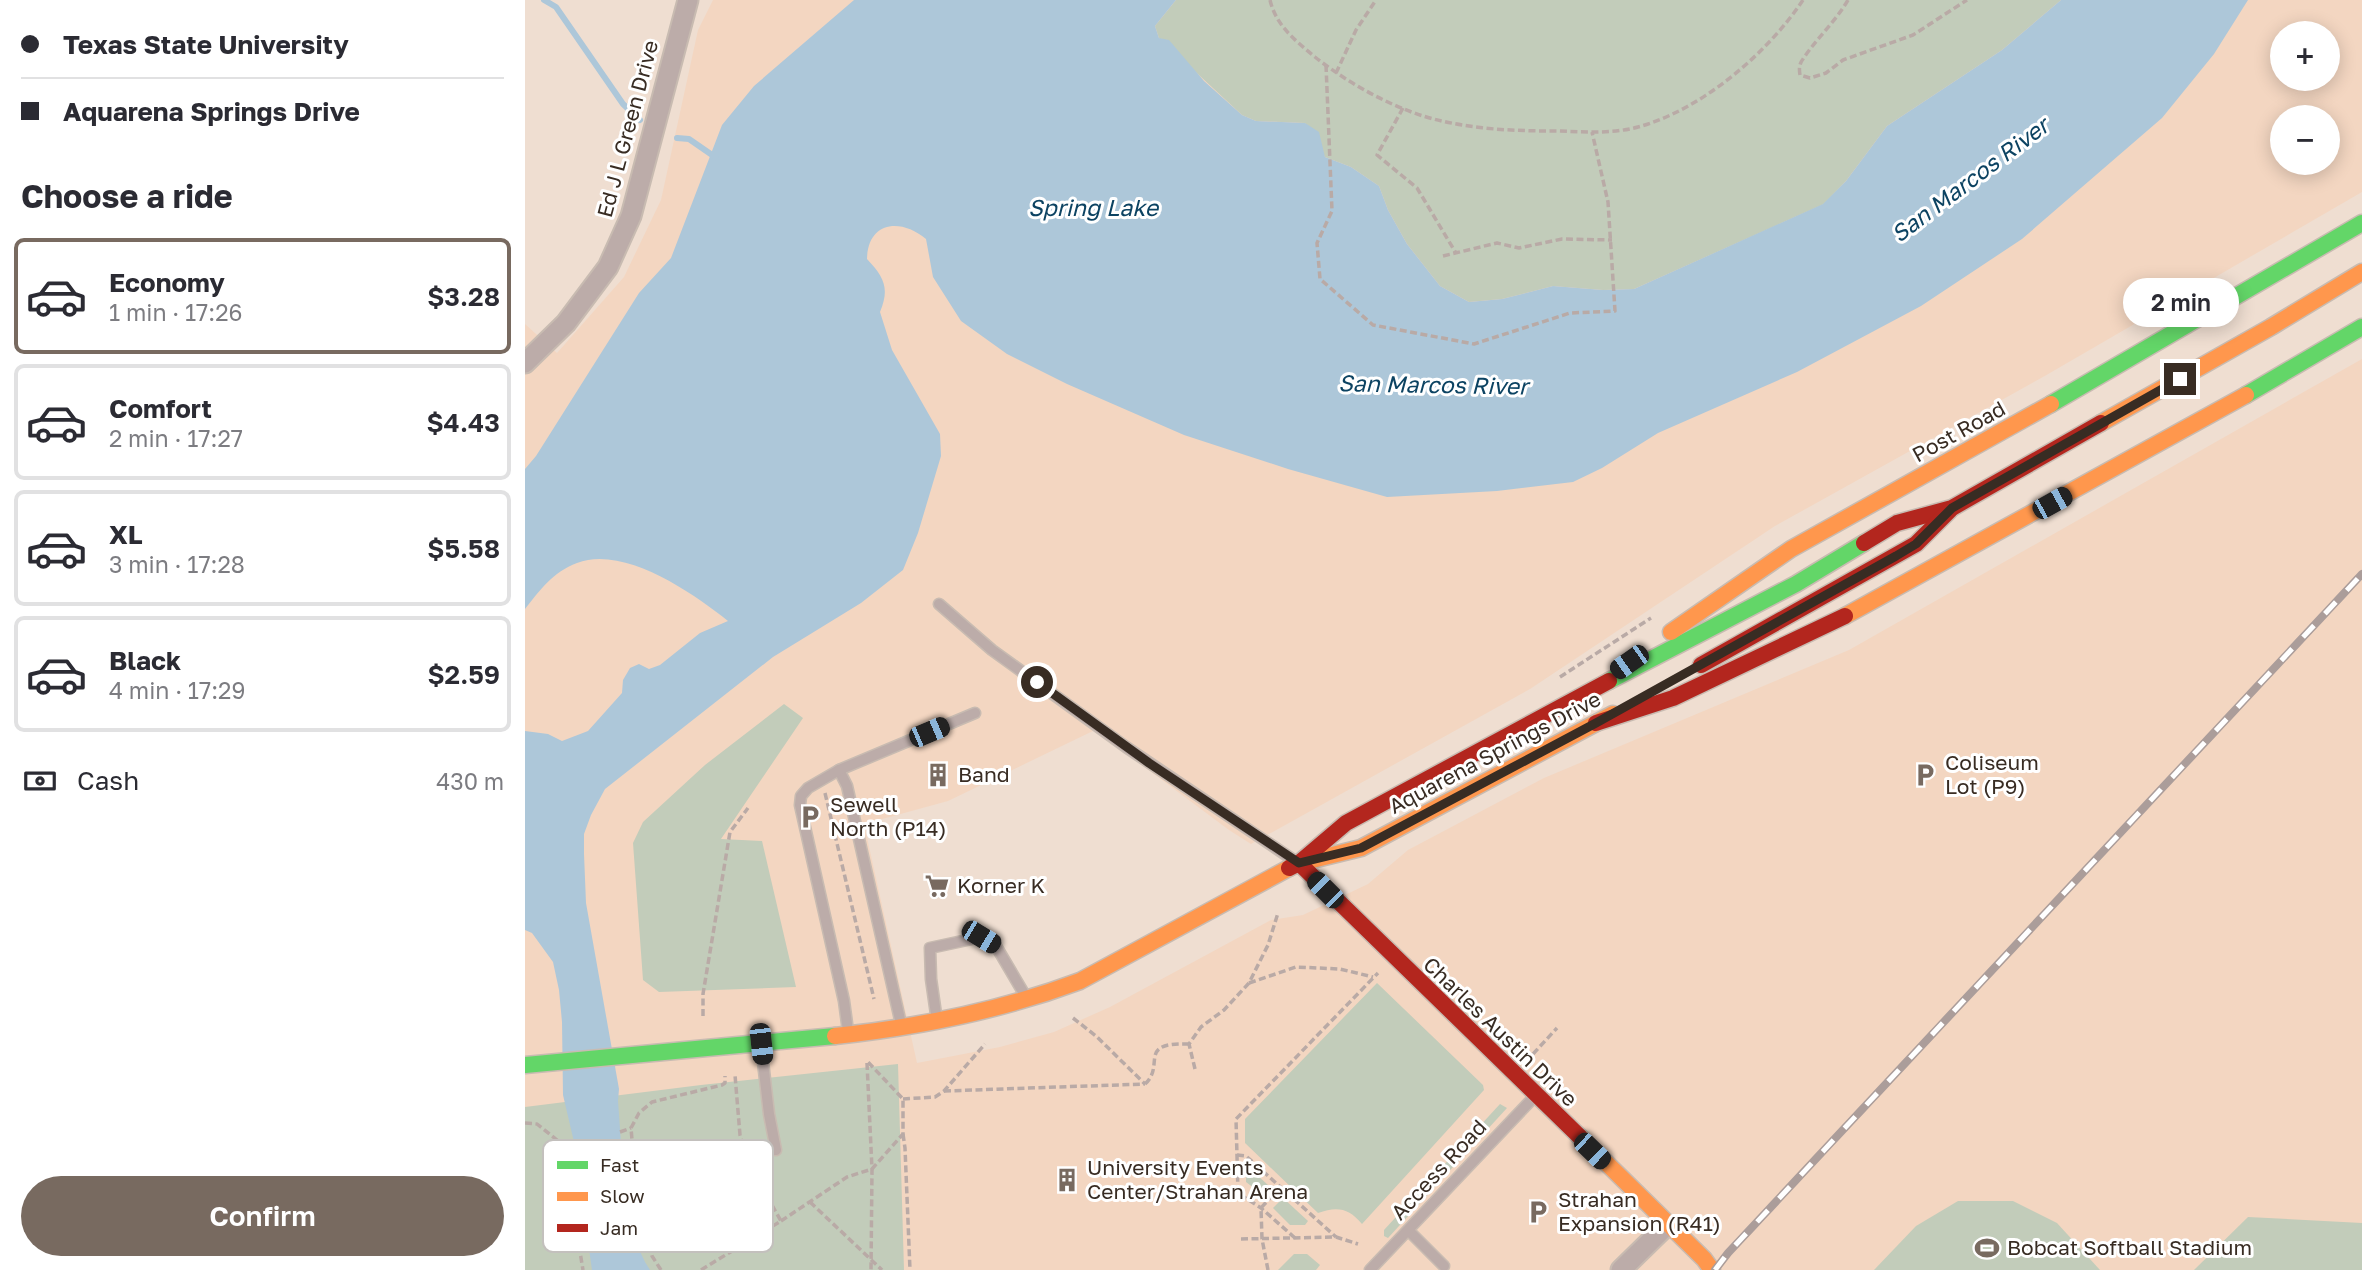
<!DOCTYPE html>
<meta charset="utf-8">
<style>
:root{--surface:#fff;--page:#f2f2f3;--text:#2b2b33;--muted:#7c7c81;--line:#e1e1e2;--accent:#786a60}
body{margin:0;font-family:"Golos Text",sans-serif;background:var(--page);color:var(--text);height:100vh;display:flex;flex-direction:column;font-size:26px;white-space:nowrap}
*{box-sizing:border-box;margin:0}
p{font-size:23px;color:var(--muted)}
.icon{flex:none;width:38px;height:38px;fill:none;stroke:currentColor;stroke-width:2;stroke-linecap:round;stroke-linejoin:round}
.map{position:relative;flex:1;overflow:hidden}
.details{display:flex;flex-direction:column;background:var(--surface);width:525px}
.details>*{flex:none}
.guide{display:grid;align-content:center;height:154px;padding:0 21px;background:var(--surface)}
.fabs{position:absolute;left:1745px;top:21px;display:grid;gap:14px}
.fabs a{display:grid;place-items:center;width:70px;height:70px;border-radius:50%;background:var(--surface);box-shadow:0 4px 18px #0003;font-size:35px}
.end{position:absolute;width:32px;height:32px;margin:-16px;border:9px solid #382c23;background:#fff;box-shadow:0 0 0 4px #fff}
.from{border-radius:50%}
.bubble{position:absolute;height:49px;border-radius:24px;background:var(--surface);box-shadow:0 4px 18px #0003;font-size:23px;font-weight:600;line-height:49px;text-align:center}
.car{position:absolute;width:21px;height:42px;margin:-21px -10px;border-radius:9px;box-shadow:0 0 5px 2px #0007;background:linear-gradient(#222 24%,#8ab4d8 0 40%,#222 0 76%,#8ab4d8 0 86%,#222 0)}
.guide b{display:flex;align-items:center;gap:24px;height:66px;font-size:26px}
.guide b+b{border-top:2px solid var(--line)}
.guide i{width:18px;height:18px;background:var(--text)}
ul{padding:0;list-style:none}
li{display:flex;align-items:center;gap:21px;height:116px;margin:0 14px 10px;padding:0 7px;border:4px solid var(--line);border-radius:10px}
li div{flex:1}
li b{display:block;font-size:26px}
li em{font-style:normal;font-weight:600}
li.on{border-color:var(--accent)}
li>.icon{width:63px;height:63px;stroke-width:1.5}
h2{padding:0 21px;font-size:32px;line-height:84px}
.pay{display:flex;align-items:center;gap:18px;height:77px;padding:0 21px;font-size:26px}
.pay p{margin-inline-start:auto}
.primary-button{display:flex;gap:14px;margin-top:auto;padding:14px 21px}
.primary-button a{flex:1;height:80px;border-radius:42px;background:var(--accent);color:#fff;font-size:28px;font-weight:600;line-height:80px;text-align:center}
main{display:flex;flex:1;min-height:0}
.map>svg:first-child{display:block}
.built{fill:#f3d6c1;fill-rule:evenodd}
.green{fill:#c2ccba}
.water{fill:#adc7d9}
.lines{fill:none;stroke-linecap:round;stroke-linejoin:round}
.stream{stroke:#adc7d9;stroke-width:6}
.lane-casing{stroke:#c8bbb1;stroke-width:13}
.street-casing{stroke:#c8bbb1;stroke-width:23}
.fast-casing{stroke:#c8bbb1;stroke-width:19}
.slow-casing{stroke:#c8bbb1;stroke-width:19}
.jam-casing{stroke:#c8bbb1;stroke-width:19}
.path{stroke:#b9aaa6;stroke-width:3.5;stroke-dasharray:7 3.5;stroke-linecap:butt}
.lane{stroke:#bcaca9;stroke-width:10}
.street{stroke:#bcaca9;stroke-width:19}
.fast{stroke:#63d668;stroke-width:16}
.slow{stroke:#ff974d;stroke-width:16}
.jam{stroke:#b3261e;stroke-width:16}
.rail-casing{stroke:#ab9d9a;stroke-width:8}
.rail{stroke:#fff;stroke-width:5;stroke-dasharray:16;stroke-linecap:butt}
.route{stroke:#382c23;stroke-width:9}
.labels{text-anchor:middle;stroke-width:6;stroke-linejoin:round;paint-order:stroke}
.street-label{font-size:21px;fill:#382c23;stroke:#fff}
.poi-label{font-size:21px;fill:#382c23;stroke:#fff;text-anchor:start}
.water-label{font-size:23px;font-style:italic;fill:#0c4362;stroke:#fff}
.key{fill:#fff;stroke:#c3c0bd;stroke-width:2}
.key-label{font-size:19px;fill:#382c23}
</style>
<main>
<section class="details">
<div class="guide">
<b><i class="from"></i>Texas State University</b>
<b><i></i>Aquarena Springs Drive</b>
</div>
<h2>Choose a ride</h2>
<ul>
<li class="on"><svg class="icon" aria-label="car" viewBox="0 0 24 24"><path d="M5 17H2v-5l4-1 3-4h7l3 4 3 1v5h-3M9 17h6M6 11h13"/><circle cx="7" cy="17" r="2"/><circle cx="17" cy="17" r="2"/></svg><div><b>Economy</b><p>1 min · 17:26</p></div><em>$3.28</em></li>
<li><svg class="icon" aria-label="car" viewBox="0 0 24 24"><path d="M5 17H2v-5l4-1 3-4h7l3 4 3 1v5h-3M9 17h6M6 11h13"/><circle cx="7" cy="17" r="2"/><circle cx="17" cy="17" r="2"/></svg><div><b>Comfort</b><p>2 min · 17:27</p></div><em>$4.43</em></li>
<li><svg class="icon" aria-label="car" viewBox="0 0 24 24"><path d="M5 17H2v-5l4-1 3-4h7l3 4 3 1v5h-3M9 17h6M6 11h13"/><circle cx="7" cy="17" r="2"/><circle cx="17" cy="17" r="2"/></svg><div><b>XL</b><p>3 min · 17:28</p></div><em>$5.58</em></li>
<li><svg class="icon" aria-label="car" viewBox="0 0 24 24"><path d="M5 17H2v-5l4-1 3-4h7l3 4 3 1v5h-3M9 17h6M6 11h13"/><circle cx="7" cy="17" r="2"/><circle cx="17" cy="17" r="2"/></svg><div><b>Black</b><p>4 min · 17:29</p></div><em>$2.59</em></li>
</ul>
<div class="pay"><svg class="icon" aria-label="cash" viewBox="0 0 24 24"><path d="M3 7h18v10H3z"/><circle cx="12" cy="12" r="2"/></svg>Cash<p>430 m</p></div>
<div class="primary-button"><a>Confirm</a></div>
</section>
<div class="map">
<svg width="1837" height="1270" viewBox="0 0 1837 1270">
<rect width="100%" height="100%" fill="#efded1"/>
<!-- built -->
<path class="built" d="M188,0h1649v192l-319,185 -268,149 -245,163 -279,155 -22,-14 -134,-100 -147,71 -84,23 53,239 83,-16 54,-15 56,-25 161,-87 32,-5 65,-31 40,-34 136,-72 305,-128 513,-291v911h-1837v-946l32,29 67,-76 37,-77 37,-170zM1757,33h45v46h-45zM1757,117h45v46h-45z"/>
<!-- green -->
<g class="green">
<polygon points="651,0 1536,0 1477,50 1362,126 1321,181 1299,204 1109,289 1078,290 1028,286 977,299 944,302 915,286 882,244 863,210 854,186 826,167 800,157 780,123 731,121 717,115 634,38 630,26"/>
<polygon points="259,704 278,718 196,839 237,841 271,987 134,992 118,980 108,843 118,822 180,765"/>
<path d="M852,983l106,102 1,5 -122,134c-13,-16 -25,-18 -44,-11l-73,-70v-24z"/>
<polygon points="373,1064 379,1270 0,1270 0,1107 176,1085"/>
<polygon points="975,1104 982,1108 863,1238 859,1236 859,1230"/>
<polygon points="721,1165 743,1185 734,1192 721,1182"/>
<polygon points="758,1198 783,1221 780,1225 765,1225 748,1208"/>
<polygon points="1433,1201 1488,1201 1532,1223 1575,1270 1349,1270 1391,1226"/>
<polygon points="1723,1217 1837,1223 1837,1270 1669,1270"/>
<polygon points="769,1254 782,1254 795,1265 791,1270 753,1270"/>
</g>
<!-- water -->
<path class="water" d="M329,0h322l-21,26 4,12 10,2 35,41 38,34 14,6 49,2 14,9 6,25 26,10 28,19 9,24 19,34 33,42 29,16 33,-3 51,-13 50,4 31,-1 189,-85 23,-23 41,-55 115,-76 59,-50h187l-34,54 -52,64 -140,121 -101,67 -124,66 -139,61 -56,35 -29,14 -76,9 -110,6 -99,-28 -104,-34 -117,-51 -60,-30 -46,-33 -28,-44 -7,-38c-25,-21 -58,-18 -59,20 17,18 23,29 13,53l12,38 48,84 1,22 -23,77 -15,37 -42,33 -88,54 -168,132 -14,26 -7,19v20l2,49 33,186 -1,12c4,48 5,130 32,169h-58l-18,-128 -11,-47 -1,-73 -3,-32 -6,-28 -21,-29 -7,-3v-199l23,3 14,7 26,-10 34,-38 1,-13 7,-12 9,-4 10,5 11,-4 40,-32 28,-12c-35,-28 -104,-76 -151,-58 -24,9 -37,27 -52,46v-140l11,-13 103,-163 32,-35 51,-133 32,-39z"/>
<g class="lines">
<!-- stream -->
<g class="stream">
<polyline points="19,0 31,7 98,104 115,120"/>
<polyline points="152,138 164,139 190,157"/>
</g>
<!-- lane casing -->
<g class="lane-casing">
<g id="lane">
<polyline points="414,604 467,650 601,747 770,861"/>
<polyline points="314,770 322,786 376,1024"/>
<polyline points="412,1021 406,979 405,948 456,937 471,946 501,997"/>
<polyline points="323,1031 319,1001 275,805 276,796 283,788 314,770 450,713"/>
<polyline points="236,1045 244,1114 251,1150"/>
<polyline points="884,1231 919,1266"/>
<polyline points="845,1270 1010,1096"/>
</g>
</g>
<!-- street casing -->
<g class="street-casing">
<g id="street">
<polyline points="0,363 41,323 83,267 106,216 163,0"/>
<polyline points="1096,1270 1142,1225"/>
</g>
</g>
<!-- fast casing -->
<g class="fast-casing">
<g id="fast">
<polyline points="1721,395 1837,327"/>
<polyline points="1526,404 1837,223"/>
<polyline points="1084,681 1271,584 1339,543"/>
<polyline points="0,1065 310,1036"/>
</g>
</g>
<!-- slow casing -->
<g class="slow-casing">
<g id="slow">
<polyline points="1576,423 1746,327 1837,272"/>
<polyline points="1320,616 1721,395"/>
<polyline points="1146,632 1266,549 1526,404"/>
<polyline points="779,862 836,848 1088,714"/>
<path d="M310,1036c85,-9 165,-25 245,-55l209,-113"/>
<polyline points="1055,1137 1179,1259 1187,1270"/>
</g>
</g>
<!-- jam casing -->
<g class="jam-casing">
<g id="jam">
<polyline points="1339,543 1372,523 1427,508 1576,423"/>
<polyline points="1176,665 1391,544 1425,510"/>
<polyline points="1071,723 1148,698 1320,616"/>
<polyline points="774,863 1055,1137"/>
<polyline points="764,868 774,863 821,823 1084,681"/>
</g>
</g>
<!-- path -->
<g class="path">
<path d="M745,0c6,26 26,41 45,57 34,27 84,55 127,64 38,9 78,10 116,10 27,1 54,3 80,-4 63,-17 129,-73 165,-127"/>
<path d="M1323,0c-13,22 -31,38 -45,59 -4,5 -4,10 -3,16l10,3 16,-5 17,-13 70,-25 54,-35"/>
<polyline points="801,65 807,211 792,243 795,279 848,325 949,344 1045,313 1090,311 1083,202 1067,132"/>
<polyline points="811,73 831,30 851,0"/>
<polyline points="878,108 852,155 892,188 931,253"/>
<polyline points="918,256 972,243 994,248 1037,239 1087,240"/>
<polyline points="1035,677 1126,618"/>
<polyline points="300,793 349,999"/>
<polyline points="724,983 771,967 815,969 848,977"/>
<polyline points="178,1016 178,994 205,832 223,808"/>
<polyline points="548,1018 571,1036 620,1084"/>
<polyline points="1008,1054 1032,1028"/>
<polyline points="342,1063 347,1169 346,1270"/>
<polyline points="670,1069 664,1044 676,1027 699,1010 724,983 743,945 753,913"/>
<path d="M620,1084c21,-19 -9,-42 44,-40"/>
<polyline points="419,1091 620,1084"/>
<polyline points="378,1099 410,1097 419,1091 460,1044"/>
<polyline points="0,1123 12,1124 37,1144 58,1270"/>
<polyline points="95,1132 106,1128"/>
<polyline points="378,1134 380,1148 385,1270"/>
<polyline points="37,1144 49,1142"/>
<polyline points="712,1155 721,1156 811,1237"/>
<polyline points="285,1202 357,1270"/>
<polyline points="104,1211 113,1210"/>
<polyline points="49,1213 59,1212"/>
<polyline points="256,1221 322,1177 347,1169 378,1134 378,1099 342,1061"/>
<polyline points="770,1238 736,1208 713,1193 711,1119 853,973"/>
<polyline points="716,1239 811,1237 833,1244"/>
<polyline points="136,1270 127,1256 113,1210 106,1128 114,1113 127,1102 197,1085 200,1083 200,1076"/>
<polyline points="176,1270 256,1221 222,1161 215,1135 210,1075"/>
<polyline points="743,1270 737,1239 736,1208 755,1187"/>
</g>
<!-- lane -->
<use href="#lane" class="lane"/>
<!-- street -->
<use href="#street" class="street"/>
<!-- fast -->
<use href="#fast" class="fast"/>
<!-- slow -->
<use href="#slow" class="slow"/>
<!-- jam -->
<use href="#jam" class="jam"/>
<!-- rail casing -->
<g class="rail-casing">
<polyline id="rail" points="1190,1270 1203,1253 1837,574"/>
</g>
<!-- rail -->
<use href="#rail" class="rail"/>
</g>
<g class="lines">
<!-- route -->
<polyline class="route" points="512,682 624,763 774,863 836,848 1071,723 1371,556 1391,544 1427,508 1655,379"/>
</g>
<!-- icons -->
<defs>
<g id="building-bare" transform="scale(1.89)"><path d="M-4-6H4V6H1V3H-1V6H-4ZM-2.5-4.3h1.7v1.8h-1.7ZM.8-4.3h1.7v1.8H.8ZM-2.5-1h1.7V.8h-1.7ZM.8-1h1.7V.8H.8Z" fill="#786a60" stroke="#fff" stroke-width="2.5" paint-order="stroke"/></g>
<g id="parking-bare" transform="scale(1.89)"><path d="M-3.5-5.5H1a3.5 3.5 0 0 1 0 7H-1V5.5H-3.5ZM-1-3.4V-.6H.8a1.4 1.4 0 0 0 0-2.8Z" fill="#786a60" stroke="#fff" stroke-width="2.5" paint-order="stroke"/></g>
<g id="supermarket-bare" transform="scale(1.89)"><path d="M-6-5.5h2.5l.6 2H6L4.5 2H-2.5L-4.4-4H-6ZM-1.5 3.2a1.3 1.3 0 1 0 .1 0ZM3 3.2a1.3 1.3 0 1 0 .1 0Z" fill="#786a60" stroke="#fff" stroke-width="2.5" paint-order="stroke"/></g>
<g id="stadium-bare" transform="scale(1.89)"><path d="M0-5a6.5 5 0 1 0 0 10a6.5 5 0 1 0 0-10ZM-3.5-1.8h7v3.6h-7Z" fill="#786a60" stroke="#fff" stroke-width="2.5" paint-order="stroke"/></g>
</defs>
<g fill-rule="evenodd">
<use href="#building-bare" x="413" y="775"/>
<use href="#parking-bare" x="1400" y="775"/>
<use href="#parking-bare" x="285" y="817"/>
<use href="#supermarket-bare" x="412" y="886"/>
<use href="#building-bare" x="542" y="1180"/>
<use href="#parking-bare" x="1013" y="1212"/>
<use href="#stadium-bare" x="1462" y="1248"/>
</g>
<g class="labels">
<!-- street labels -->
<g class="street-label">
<text transform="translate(103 129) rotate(-75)" y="7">Ed J L Green Drive</text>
<text transform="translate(1434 432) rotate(-29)" y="7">Post Road</text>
<text transform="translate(970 753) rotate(-28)" y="7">Aquarena Springs Drive</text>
<text transform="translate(975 1032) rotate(44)" y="7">Charles Austin Drive</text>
<text transform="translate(914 1170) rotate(-47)" y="7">Access Road</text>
</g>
<!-- poi labels -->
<g class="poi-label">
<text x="1420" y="770">Coliseum<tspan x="1420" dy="24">Lot (P9)</tspan></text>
<text x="433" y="782">Band</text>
<text x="305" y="812">Sewell<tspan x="305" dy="24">North (P14)</tspan></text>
<text x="432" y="893">Korner K</text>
<text x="562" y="1175">University Events<tspan x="562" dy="24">Center/Strahan Arena</tspan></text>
<text x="1033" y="1207">Strahan<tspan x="1033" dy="24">Expansion (R41)</tspan></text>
<text x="1482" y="1255">Bobcat Softball Stadium</text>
</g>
<!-- water labels -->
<g class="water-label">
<text transform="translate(1445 180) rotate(-37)" y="8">San Marcos River</text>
<text x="568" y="216">Spring Lake</text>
<text transform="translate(908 385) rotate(1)" y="8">San Marcos River</text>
</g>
</g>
<!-- legend -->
<rect x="18" y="1140" width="230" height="112" rx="10" class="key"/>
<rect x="32" y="1161" width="31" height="8" fill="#63d668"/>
<rect x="32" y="1192" width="31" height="9" fill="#ff974d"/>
<rect x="32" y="1224" width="31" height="8" fill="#b3261e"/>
<g class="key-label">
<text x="75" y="1172">Fast</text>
<text x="75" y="1203">Slow</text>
<text x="75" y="1235">Jam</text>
</g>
</svg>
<div class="fabs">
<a>+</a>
<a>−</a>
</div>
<i class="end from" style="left:512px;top:682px"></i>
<i class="end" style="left:1655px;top:379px"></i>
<div class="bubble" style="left:1598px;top:278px;width:116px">2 min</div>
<i class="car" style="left:1527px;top:503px;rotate:61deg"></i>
<i class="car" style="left:1104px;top:662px;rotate:235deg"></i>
<i class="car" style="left:404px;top:732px;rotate:67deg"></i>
<i class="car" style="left:800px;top:890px;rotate:315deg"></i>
<i class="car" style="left:456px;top:937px;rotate:121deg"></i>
<i class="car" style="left:236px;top:1044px;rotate:174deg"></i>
<i class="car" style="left:1067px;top:1151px;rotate:134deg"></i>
</div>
</main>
